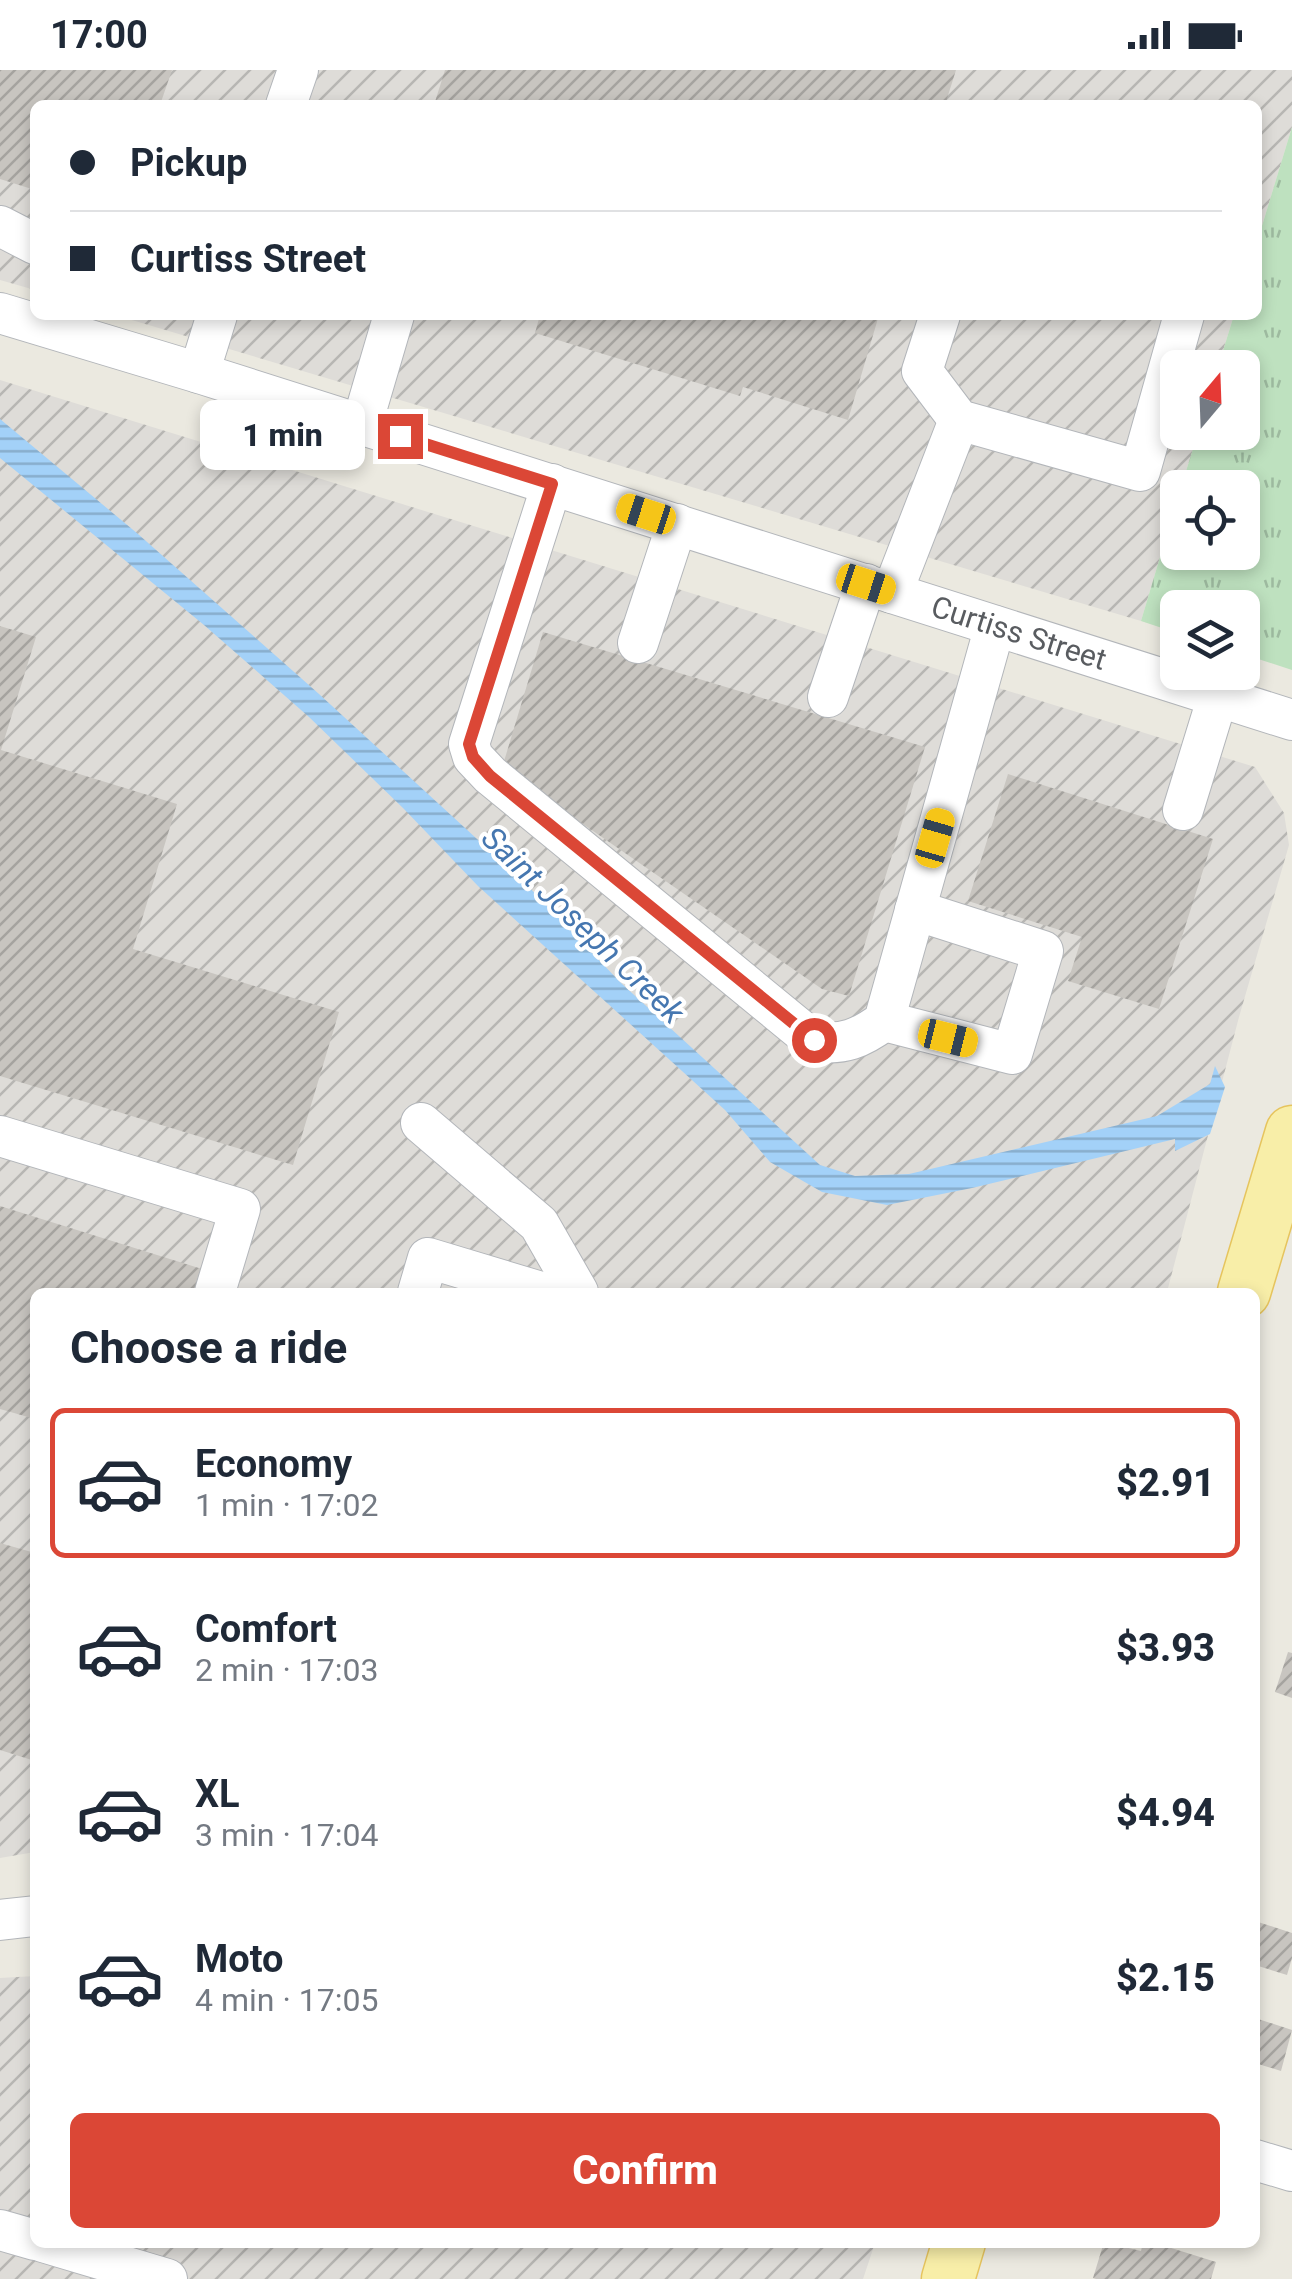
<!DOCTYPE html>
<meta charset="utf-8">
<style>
:root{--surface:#fff;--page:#f2f2f3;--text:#1f2937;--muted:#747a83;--line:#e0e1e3;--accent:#db4736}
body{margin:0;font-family:Roboto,sans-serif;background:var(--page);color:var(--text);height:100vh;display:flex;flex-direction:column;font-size:38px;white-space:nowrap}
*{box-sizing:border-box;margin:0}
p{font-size:32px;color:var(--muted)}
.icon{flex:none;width:55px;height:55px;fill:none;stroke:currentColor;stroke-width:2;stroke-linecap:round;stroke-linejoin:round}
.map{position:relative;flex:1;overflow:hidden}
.sheet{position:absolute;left:30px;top:1218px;width:1230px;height:960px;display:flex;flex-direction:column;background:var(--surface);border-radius:15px;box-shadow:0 5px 15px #0003}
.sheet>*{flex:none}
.banner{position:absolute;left:30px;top:30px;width:1232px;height:220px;border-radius:15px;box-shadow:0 5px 15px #0003;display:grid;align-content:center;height:220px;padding:0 40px;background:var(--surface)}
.needle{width:65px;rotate:19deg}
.tools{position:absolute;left:1160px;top:280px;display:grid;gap:20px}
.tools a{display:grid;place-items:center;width:100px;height:100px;border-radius:15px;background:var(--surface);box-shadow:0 5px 15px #0003;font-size:50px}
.end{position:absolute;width:45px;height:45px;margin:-22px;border:12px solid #db4736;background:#fff;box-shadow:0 0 0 5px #fff}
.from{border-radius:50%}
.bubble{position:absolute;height:70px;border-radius:15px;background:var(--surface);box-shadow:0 5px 15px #0003;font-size:32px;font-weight:800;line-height:70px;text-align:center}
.car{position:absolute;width:30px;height:60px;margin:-30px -15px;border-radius:12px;box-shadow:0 0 8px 2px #0007;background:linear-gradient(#f5c518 24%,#345 0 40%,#f5c518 0 76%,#345 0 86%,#f5c518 0)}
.banner b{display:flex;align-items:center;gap:35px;height:95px;font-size:38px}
.banner b+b{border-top:2px solid var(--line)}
.banner i{width:25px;height:25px;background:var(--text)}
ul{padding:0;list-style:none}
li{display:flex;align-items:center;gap:30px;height:150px;margin:0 20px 15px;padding:0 20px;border:5px solid transparent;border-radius:15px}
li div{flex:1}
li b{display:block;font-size:38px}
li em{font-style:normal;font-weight:800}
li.current{border-color:var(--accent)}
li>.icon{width:90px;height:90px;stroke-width:1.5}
h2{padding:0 40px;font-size:45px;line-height:120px}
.button{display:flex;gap:20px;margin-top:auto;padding:20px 40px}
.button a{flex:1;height:115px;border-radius:15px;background:var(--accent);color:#fff;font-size:40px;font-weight:800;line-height:115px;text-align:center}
.status{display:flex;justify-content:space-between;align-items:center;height:70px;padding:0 50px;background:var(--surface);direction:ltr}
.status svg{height:28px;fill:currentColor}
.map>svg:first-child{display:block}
.industrial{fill:url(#industrial-furrows)}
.grass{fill:url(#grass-tufts)}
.water{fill:url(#water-rules)}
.building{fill:url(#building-hatch)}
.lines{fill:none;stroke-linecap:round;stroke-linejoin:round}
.minor-casing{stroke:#b3b6ba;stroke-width:42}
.major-casing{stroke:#e6c45e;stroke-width:55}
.minor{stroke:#fff;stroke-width:40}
.major{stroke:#f8eea8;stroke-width:52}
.route{stroke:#db4736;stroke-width:12}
.labels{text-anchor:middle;stroke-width:8;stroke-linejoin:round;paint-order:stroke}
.street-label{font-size:30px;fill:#595c60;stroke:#fff}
.water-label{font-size:32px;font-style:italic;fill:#4677b0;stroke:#fff}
</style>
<div class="status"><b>17:00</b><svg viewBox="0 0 49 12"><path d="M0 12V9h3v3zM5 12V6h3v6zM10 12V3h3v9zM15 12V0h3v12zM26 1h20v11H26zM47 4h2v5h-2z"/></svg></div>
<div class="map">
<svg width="1292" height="2209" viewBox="0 0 1292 2209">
<defs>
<pattern id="industrial-furrows" width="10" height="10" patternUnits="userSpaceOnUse" patternTransform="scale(2.5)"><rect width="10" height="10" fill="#dedcd8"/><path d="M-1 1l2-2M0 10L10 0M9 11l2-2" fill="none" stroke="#b7b6b3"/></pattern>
<pattern id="grass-tufts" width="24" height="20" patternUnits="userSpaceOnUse" patternTransform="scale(2.5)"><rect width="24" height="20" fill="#bee1bf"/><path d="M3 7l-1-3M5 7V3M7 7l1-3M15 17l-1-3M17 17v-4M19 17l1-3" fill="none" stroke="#9dba9f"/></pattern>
<pattern id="water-rules" width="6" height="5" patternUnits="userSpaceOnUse" patternTransform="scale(2.5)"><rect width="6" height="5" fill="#a3d1f8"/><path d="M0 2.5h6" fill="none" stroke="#88adcc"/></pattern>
<pattern id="building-hatch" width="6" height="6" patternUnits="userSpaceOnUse" patternTransform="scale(2.5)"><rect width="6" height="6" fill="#c8c5c0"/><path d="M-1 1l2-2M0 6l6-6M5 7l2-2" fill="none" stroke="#a5a39f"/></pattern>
</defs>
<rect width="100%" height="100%" fill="#ebe9e0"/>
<!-- industrial -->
<g class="industrial">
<polygon points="0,0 1292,0 1292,57 1258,169 1258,35 35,35 35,220 0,210"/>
<polygon points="115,245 1234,245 1218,297 1178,298 1178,362 1198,363 1181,417 1178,418 1177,430 1141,551"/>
<polygon points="0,310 1255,697 1284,743 1289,775 1239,947 1167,1222 35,1222 35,1782 0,1788"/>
<polygon points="35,1906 35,2172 875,2173 863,2209 0,2209 0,1908"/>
</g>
<!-- grass -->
<polygon class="grass" points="1292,57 1292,600 1243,584 1242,538 1178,538 1177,563 1141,551 1177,430 1178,482 1242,482 1242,418 1181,417 1198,363 1242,362 1242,298 1218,297 1234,245 1258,245 1258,169"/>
<!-- water -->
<polygon class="water" points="0,349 138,464 319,624 524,812 621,913 820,1095 855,1106 909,1104 1157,1046 1210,1014 1215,996 1225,1017 1210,1064 1175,1081 1175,1069 972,1118 887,1135 822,1122 770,1092 725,1040 478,816 403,738 309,647 204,555 0,388"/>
<!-- building -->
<g class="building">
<polygon points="0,0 172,0 160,35 35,35 35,120 0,109"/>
<polygon points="445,0 956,0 945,35 434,35"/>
<polygon points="540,245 879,245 848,350 743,317 740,326 535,263"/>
<polygon points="0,556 36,567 1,680 177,734 133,879 339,942 293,1095 0,1006"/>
<polygon points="543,562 925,677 849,926 822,919 502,698"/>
<polygon points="1008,704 1213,769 1159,939 1068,911 1082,867 968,831"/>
<polygon points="0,1136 202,1199 195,1222 35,1222 35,1349 0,1339"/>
<polygon points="0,1473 35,1483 35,1691 0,1680"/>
<polygon points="1288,1582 1292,1583 1292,1628 1275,1622"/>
<polygon points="1255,1851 1292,1863 1292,1888 1287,1905 1255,1895"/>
<polygon points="1255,1948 1292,1960 1281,2001 1255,1993"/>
<polygon points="1104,2172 1141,2181 1143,2172 1152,2172 1216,2192 1211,2209 1096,2209 1093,2208"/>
</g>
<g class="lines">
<!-- minor casing -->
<g class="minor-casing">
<g id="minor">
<polyline points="286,35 298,0"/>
<polyline points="0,156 35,174"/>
<path id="s1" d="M0,243l199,60 1093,347"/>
<polyline points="940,245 922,301 959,350 1140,401 1184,245"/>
<polyline points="199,303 217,245"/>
<polyline points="362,354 394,245"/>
<path d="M552,414l-83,260 4,13 17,18 324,266c29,5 47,-3 70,-20l111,-395"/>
<polyline points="892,523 959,350"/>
<polyline points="638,573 677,454"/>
<polyline points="828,627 866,514"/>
<polyline points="1183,740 1218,626"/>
<polyline points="884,951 1012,984 1043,881 915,840"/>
<polyline points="421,1053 539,1154 578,1222"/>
<polyline points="0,1066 240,1139 215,1222"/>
<polyline points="418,1222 428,1188 541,1222"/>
<polyline points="0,1850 35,1846"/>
<polyline points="1255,2090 1292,2101"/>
<polyline points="0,2160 35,2170"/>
<polyline points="43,2172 167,2209"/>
</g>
</g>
<!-- major casing -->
<g class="major-casing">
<g id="major">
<polyline points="1244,1222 1292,1062"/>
<polyline points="948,2209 959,2172"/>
</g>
</g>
<!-- minor -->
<use href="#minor" class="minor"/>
<!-- major -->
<use href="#major" class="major"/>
</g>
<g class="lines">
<!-- route -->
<polyline class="route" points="400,366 552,414 469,674 473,687 490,706 814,970"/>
</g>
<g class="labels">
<!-- street labels -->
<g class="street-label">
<text dy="10" stroke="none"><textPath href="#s1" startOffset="1068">Curtiss Street</textPath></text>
</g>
<!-- water labels -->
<g class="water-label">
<text transform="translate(583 855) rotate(44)" y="11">Saint Joseph Creek</text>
</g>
</g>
</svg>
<div class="tools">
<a><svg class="needle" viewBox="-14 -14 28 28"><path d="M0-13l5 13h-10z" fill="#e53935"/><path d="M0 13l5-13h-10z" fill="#747a83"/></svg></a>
<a><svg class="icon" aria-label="locate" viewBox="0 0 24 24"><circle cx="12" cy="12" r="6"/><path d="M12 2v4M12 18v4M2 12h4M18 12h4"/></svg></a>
<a><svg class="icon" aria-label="layers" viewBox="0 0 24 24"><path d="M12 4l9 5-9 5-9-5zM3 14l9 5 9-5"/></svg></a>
</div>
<i class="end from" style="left:814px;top:970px"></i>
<i class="end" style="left:400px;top:366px"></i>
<div class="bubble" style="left:200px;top:330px;width:165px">1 min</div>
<i class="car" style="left:646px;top:444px;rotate:288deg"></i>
<i class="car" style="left:866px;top:514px;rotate:108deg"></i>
<i class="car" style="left:935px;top:768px;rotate:16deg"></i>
<i class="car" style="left:948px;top:968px;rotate:104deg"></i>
<div class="banner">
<b><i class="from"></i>Pickup</b>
<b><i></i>Curtiss Street</b>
</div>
<section class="sheet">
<h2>Choose a ride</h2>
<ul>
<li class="current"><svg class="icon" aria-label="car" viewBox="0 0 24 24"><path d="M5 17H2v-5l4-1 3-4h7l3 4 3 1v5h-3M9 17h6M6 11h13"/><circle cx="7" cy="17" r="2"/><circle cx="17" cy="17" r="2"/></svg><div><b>Economy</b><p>1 min · 17:02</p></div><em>$2.91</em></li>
<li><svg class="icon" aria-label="car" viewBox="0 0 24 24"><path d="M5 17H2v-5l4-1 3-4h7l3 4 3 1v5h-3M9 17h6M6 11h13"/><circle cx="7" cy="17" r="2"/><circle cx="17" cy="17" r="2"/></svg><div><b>Comfort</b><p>2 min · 17:03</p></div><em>$3.93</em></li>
<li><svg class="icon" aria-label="car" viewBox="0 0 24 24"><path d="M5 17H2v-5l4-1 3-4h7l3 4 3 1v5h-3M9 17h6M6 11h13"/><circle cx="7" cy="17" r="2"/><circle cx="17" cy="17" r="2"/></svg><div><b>XL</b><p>3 min · 17:04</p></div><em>$4.94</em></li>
<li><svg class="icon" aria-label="car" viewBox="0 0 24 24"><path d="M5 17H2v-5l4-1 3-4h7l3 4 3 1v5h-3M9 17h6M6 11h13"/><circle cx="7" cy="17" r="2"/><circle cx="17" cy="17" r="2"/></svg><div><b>Moto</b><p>4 min · 17:05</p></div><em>$2.15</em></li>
</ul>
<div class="button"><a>Confirm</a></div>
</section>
</div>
